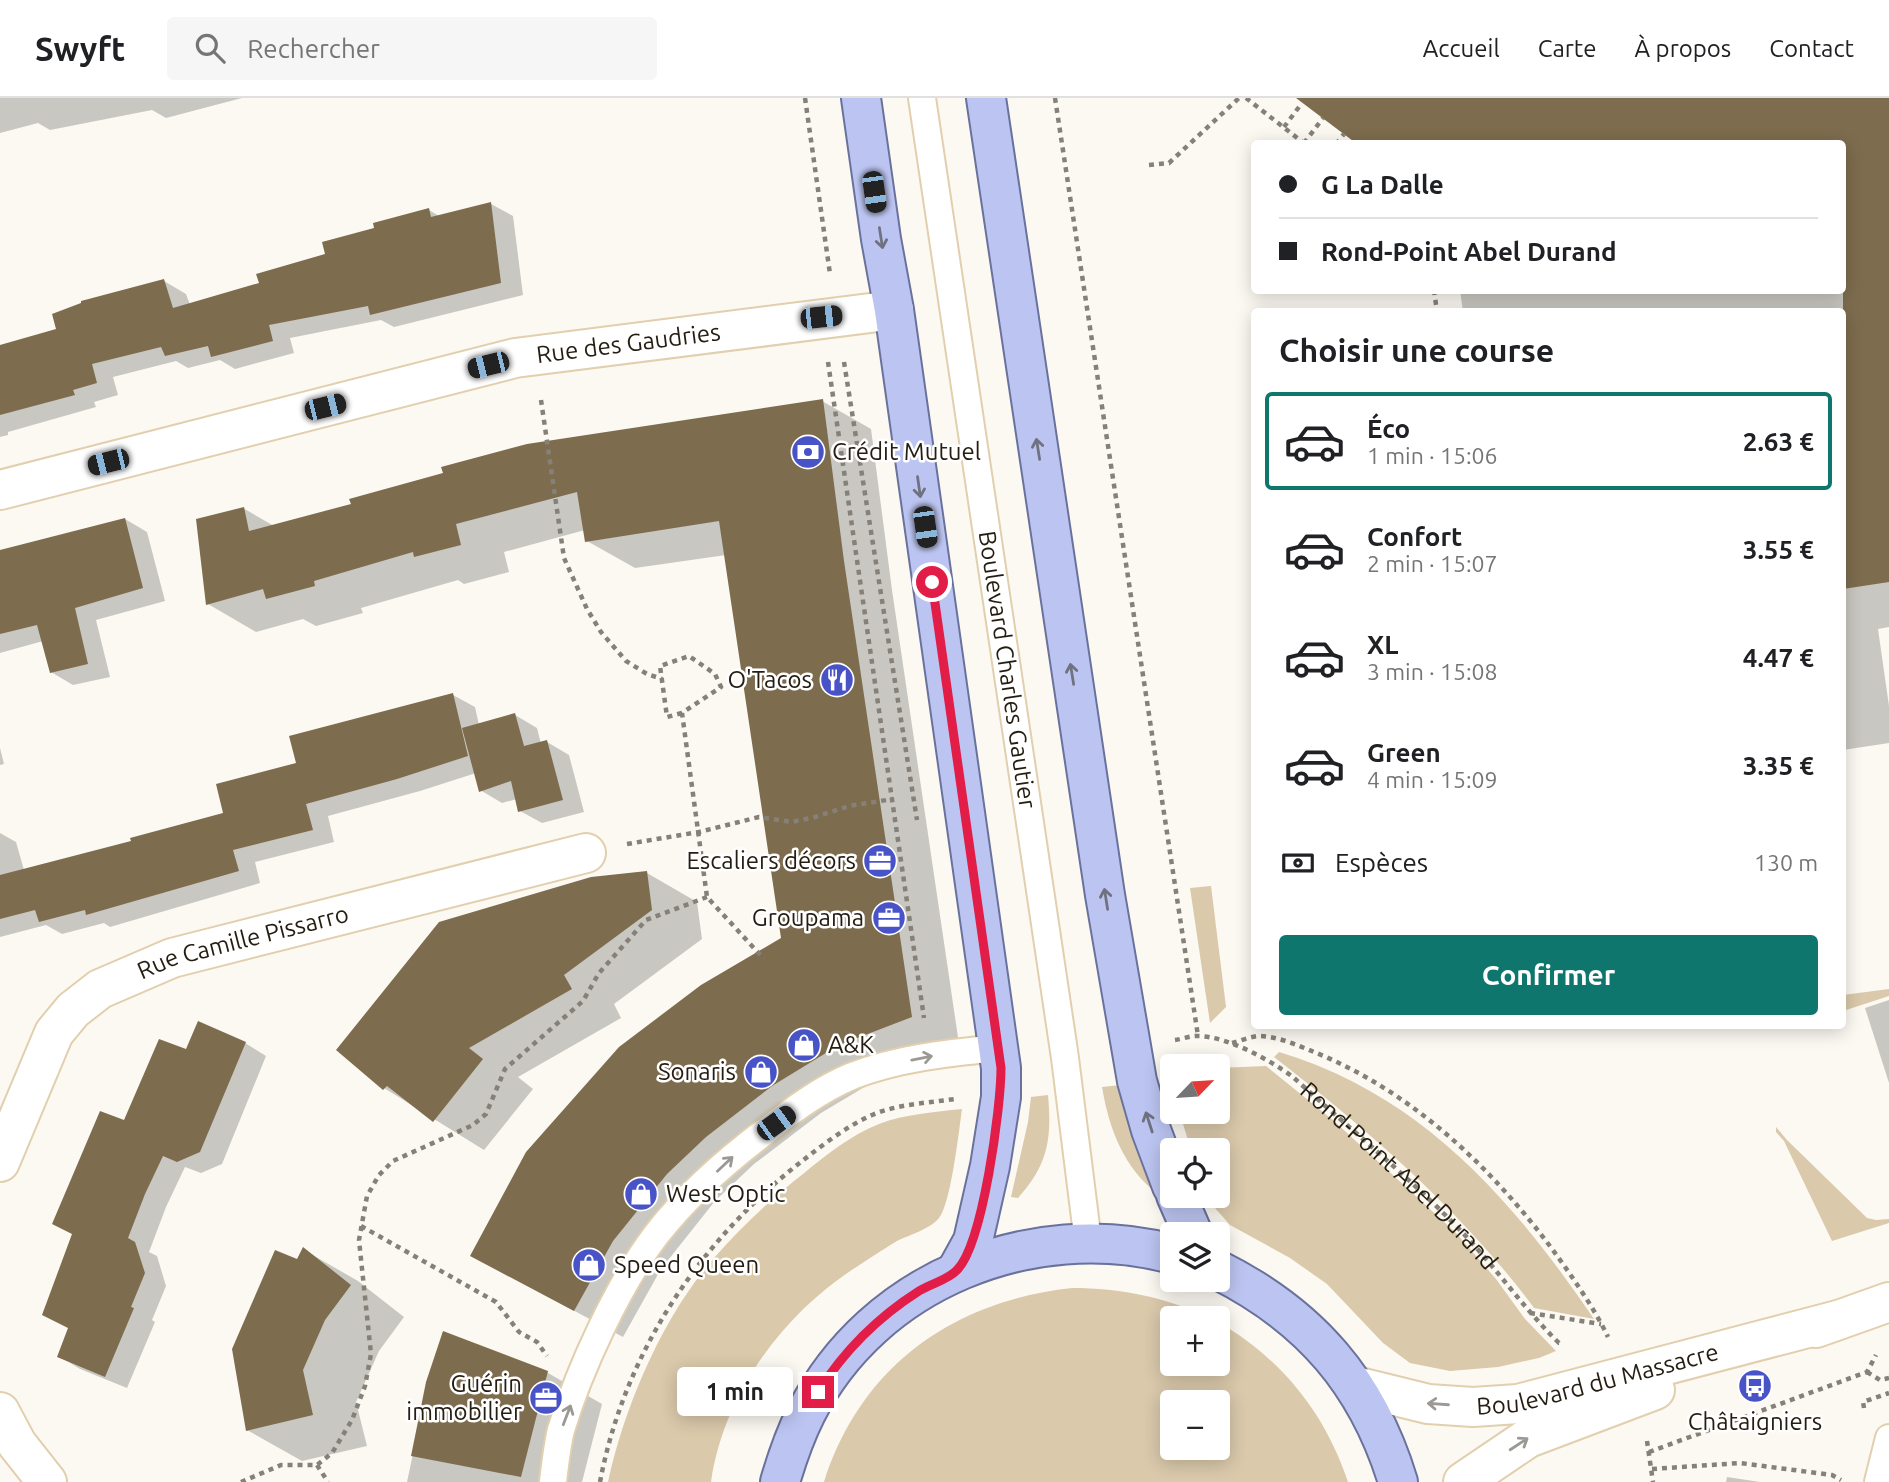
<!DOCTYPE html>
<html lang="fr">
<meta charset="utf-8">
<style>
:root{--surface:#fff;--page:#f6f6f6;--text:#202124;--muted:#757577;--line:#e0e0e0;--accent:#0f766e}
body{margin:0;font-family:Ubuntu,sans-serif;background:var(--page);color:var(--text);height:100vh;display:flex;flex-direction:column;font-size:26px;white-space:nowrap}
*{box-sizing:border-box;margin:0}
p{font-size:23px;color:var(--muted)}
.icon{flex:none;width:38px;height:38px;fill:none;stroke:currentColor;stroke-width:2;stroke-linecap:round;stroke-linejoin:round}
.map{position:relative;flex:1;overflow:hidden}
.drawer{position:absolute;left:1251px;top:210px;width:595px;height:721px;display:flex;flex-direction:column;background:var(--surface);border-radius:7px;box-shadow:0 4px 18px #0003}
.drawer>*{flex:none}
.top-card{position:absolute;left:1251px;top:42px;width:595px;height:154px;border-radius:7px;box-shadow:0 4px 18px #0003;display:grid;align-content:center;height:154px;padding:0 28px;background:var(--surface)}
.needle{width:46px;rotate:65deg}
.fabs{position:absolute;left:1160px;top:956px;display:grid;gap:14px}
.fabs a{display:grid;place-items:center;width:70px;height:70px;border-radius:7px;background:var(--surface);box-shadow:0 4px 18px #0003;font-size:35px}
.end{position:absolute;width:32px;height:32px;margin:-16px;border:9px solid #e11d48;background:#fff;box-shadow:0 0 0 4px #fff}
.from{border-radius:50%}
.bubble{position:absolute;height:49px;border-radius:7px;background:var(--surface);box-shadow:0 4px 18px #0003;font-size:23px;font-weight:700;line-height:49px;text-align:center}
.car{position:absolute;width:21px;height:42px;margin:-21px -10px;border-radius:9px;box-shadow:0 0 5px 2px #0007;background:linear-gradient(#222 24%,#8ab4d8 0 40%,#222 0 76%,#8ab4d8 0 86%,#222 0)}
.top-card b{display:flex;align-items:center;gap:24px;height:66px;font-size:26px}
.top-card b+b{border-top:2px solid var(--line)}
.top-card i{width:18px;height:18px;background:var(--text)}
ul{padding:0;list-style:none}
li{display:flex;align-items:center;gap:21px;height:98px;margin:0 14px 10px;padding:0 14px;border:4px solid transparent;border-radius:7px}
li div{flex:1}
li b{display:block;font-size:26px}
li em{font-style:normal;font-weight:700}
li.current{border-color:var(--accent)}
li>.icon{width:63px;height:63px;stroke-width:1.5}
h2{padding:0 28px;font-size:32px;line-height:84px}
.pay{display:flex;align-items:center;gap:18px;height:77px;padding:0 28px;font-size:26px}
.pay p{margin-inline-start:auto}
.cta{display:flex;gap:14px;margin-top:auto;padding:14px 28px}
.cta a{flex:1;height:80px;border-radius:7px;background:var(--accent);color:#fff;font-size:28px;font-weight:700;line-height:80px;text-align:center}
header{display:flex;align-items:center;gap:42px;box-sizing:border-box;height:98px;padding:0 35px;background:var(--surface);border-bottom:2px solid var(--line)}
header strong{font-size:33px}
nav{display:flex;gap:38px;margin-inline-start:auto;font-size:24px}
.search{width:490px;height:63px;background:var(--page);display:flex;align-items:center;gap:18px;box-sizing:border-box;padding:0 24px;border-radius:7px;color:var(--muted);font-size:26px}
.map>svg:first-child{display:block}
.green{fill:#dac9ab;fill-rule:evenodd}
.shadow{fill:#0003}
.building{fill:#7d6c4e}
.lines{fill:none;stroke-linecap:round;stroke-linejoin:round}
.lane-casing{stroke:#e1cfae;stroke-width:30}
.street-casing{stroke:#e1cfae;stroke-width:42}
.secondary-casing{stroke:#e1cfae;stroke-width:42}
.primary-casing{stroke:#6a729c;stroke-width:42}
.path{stroke:#868178;stroke-width:4.5;stroke-dasharray:5 5;stroke-linecap:butt}
.lane{stroke:#fff;stroke-width:26}
.street{stroke:#fff;stroke-width:38}
.secondary{stroke:#fff;stroke-width:38}
.primary{stroke:#bcc5f1;stroke-width:38}
.oneway{stroke:#707181}
.oneway2{stroke:#9c9994}
.route{stroke:#e11d48;stroke-width:9}
.labels{text-anchor:middle;stroke-width:5;stroke-linejoin:round;paint-order:stroke}
.street-label{font-size:24px;fill:#241d11;stroke:#fff}
.poi-label{font-size:24px;fill:#241d11;stroke:#fff;text-anchor:end}
</style>
<header>
<strong>Swyft</strong>
<div class="search"><svg class="icon" aria-label="search" viewBox="0 0 24 24"><circle cx="10" cy="10" r="6"/><path d="M15 15l6 6"/></svg>Rechercher</div>
<nav><a>Accueil</a><a>Carte</a><a>À propos</a><a>Contact</a></nav>
</header>
<div class="map">
<svg width="1889" height="1384" viewBox="0 0 1889 1384">
<rect width="100%" height="100%" fill="#fcf9f2"/>
<!-- green -->
<g class="green">
<polygon points="1211,788 1226,909 1210,925 1190,790"/>
<polygon points="1889,891 1889,898 1843,913 1843,897"/>
<path d="M1279,954c143,43 234,148 315,267l-60,-11c-71,-96 -166,-178 -260,-251z"/>
<polygon points="1266,968 1334,1023 1456,1135 1496,1181 1525,1221 1556,1253 1539,1260 1498,1269 1450,1273 1410,1265 1383,1245 1327,1186 1290,1160 1230,1127 1215,1110 1209,1097 1218,1097 1218,1052 1191,1052 1179,1013 1218,1013 1218,970"/>
<path d="M1121,987l38,110c-35,-26 -50,-66 -57,-108z"/>
<path d="M1048,997c4,44 0,70 -30,103l-7,-1 17,-75 3,-25z"/>
<path d="M962,1011c-3,21 -11,95 -23,109 -9,11 -30,17 -42,23 -12,7 -24,15 -36,23 -76,47 -137,128 -150,218h-103c16,-75 55,-166 106,-224 27,-31 57,-59 89,-84 23,-19 48,-39 76,-50 26,-10 56,-12 83,-15z"/>
<polygon points="1776,1029 1787,1042 1867,1120 1876,1122 1889,1121 1889,1125 1832,1143 1784,1043 1776,1034"/>
<path d="M1072,1190c49,0 93,9 138,30h-38v45h46v-41c63,36 107,91 130,160h-524c37,-116 129,-181 248,-194zM1172,1304h46v45h-46z"/>
</g>
<!-- shadow -->
<g class="shadow">
<polygon points="0,0 242,0 166,20 152,12 50,32 38,25 0,35"/>
<polygon points="1298,0 1889,0 1889,529 1878,531 1889,608 1889,645 1843,652 1843,214 1463,214 1460,192 1843,192 1843,46"/>
<polygon points="491,106 513,118 523,197 394,229 381,222 290,240 294,255 235,271 220,262 188,270 176,263 113,279 118,297 94,304 96,309 8,334 8,337 0,339 0,248 58,232 164,183 186,196 190,207 261,186 376,132 429,112 439,118"/>
<polygon points="822,303 871,331 892,492 959,946 888,975 821,1015 754,1066 715,1103 661,1171 623,1239 472,1158 783,841 726,457 635,470 587,443 585,432 504,454 509,474 464,486 458,482 361,510 363,515 316,528 303,521 256,534 208,506 243,410 274,428"/>
<polygon points="125,421 147,434 165,503 96,522 110,579 73,587 51,574 43,543 0,555 0,454"/>
<polygon points="453,597 475,609 479,627 515,617 537,630 541,646 547,644 569,657 584,714 542,725 520,713 517,701 502,705 480,692 476,675 420,693 328,718 334,744 255,764 260,785 110,829 104,825 62,836 46,827 0,839 0,735 16,744 24,772 133,745 225,716 298,666"/>
<polygon points="0,650 4,666 0,667"/>
<polygon points="647,775 697,804 702,841 614,906 621,920 518,979 533,991 484,1052 384,990"/>
<polygon points="1889,902 1889,985 1865,910"/>
<polygon points="245,945 266,958 222,1066 201,1075 185,1069 166,1109 149,1154 157,1158 166,1188 152,1222 155,1224 127,1290 80,1271 59,1258 70,1231 125,1025 187,953"/>
<polygon points="304,1152 358,1183 404,1219 379,1253 356,1304 367,1348 302,1363 247,1332 298,1163"/>
<polygon points="444,1236 548,1275 602,1306 582,1384 407,1384 428,1285"/>
<polygon points="1727,1379 1760,1384 1726,1384"/>
</g>
<!-- building -->
<g class="building">
<polygon points="1296,0 1889,0 1889,484 1843,491 1843,46 1357,46"/>
<polygon points="491,104 501,185 370,217 368,208 269,227 273,243 211,259 208,248 165,258 161,249 92,266 97,285 73,292 75,297 0,317 0,247 56,231 52,216 81,205 81,203 164,181 173,210 259,185 256,176 325,156 322,144 374,130 373,125 429,110 431,119"/>
<polygon points="823,301 844,463 912,919 839,947 772,988 706,1039 667,1076 613,1143 574,1213 470,1158 526,1054 619,949 701,887 781,840 719,423 585,444 577,394 456,426 461,447 414,459 413,454 314,483 315,488 266,501 263,491 206,507 196,421 244,409 249,433 351,406 349,401 443,375 441,369 527,346"/>
<polygon points="125,420 143,490 75,510 88,566 50,575 37,527 0,536 0,452"/>
<polygon points="453,595 468,658 397,681 306,706 313,732 233,752 239,773 86,817 85,812 39,824 35,812 0,821 0,777 131,743 130,740 223,715 216,686 296,665 289,638"/>
<polygon points="515,615 524,648 547,642 563,702 518,714 511,683 479,694 462,630"/>
<polygon points="647,773 652,812 564,877 572,891 469,950 483,961 433,1024 387,988 383,992 336,952 439,824 591,779"/>
<polygon points="198,923 246,944 200,1054 177,1064 163,1058 145,1096 128,1140 135,1144 145,1175 131,1209 134,1210 105,1279 57,1259 68,1230 42,1217 72,1136 52,1126 100,1013 124,1022 159,941 186,951"/>
<polygon points="303,1149 351,1187 325,1222 303,1272 313,1317 246,1333 232,1251 275,1152 297,1161"/>
<polygon points="443,1233 548,1273 521,1379 411,1358 426,1284"/>
</g>
<g class="lines">
<!-- lane casing -->
<g class="lane-casing">
<g id="lane">
<path id="s2" d="M922,0l143,960 23,184"/>
<path d="M553,1384c2,-17 4,-36 8,-52 18,-60 57,-145 95,-195 31,-40 71,-75 111,-105 27,-21 54,-41 85,-54 46,-18 96,-23 145,-28"/>
<polyline points="1878,1384 1889,1340"/>
</g>
</g>
<!-- street casing -->
<g class="street-casing">
<g id="street">
<path id="s3" d="M0,392l515,-132 379,-48"/>
<path id="s4" d="M0,1064l54,-129 19,-23 27,-21 72,-31 414,-105"/>
<polyline points="0,1314 17,1346 47,1384"/>
</g>
</g>
<!-- secondary casing -->
<g class="secondary-casing">
<g id="secondary">
<polyline points="1816,1230 1889,1204"/>
<path id="s5" d="M1355,1288l73,18 45,3 45,-3 320,-84"/>
<polyline points="1463,1384 1528,1340 1655,1292"/>
</g>
</g>
<!-- primary casing -->
<g class="primary-casing">
<g id="primary">
<polyline points="861,0 881,141 894,212 1001,970 1001,999 990,1068 973,1143 957,1172"/>
<polyline points="986,0 1105,797 1137,983 1151,1032 1172,1088"/>
<polyline points="1176,1097 1193,1136"/>
<path d="M1218,1172c92,46 150,113 180,212"/>
<path d="M780,1384c7,-24 15,-47 26,-69 67,-133 226,-196 366,-159"/>
</g>
</g>
<!-- path -->
<g class="path">
<polyline points="805,0 830,176"/>
<polyline points="1055,0 1198,938"/>
<polyline points="1246,0 1305,46"/>
<polyline points="1284,29 1302,5"/>
<polyline points="1304,45 1323,20"/>
<polyline points="1336,46 1344,36"/>
<polyline points="1149,67 1169,65 1239,0"/>
<polyline points="1434,192 1437,214"/>
<polyline points="828,264 924,920"/>
<polyline points="844,264 917,722"/>
<polyline points="541,302 564,460 587,511 601,534 626,563 647,576 662,581"/>
<polyline points="682,615 667,619 660,568 689,558 715,576 721,589 682,615 707,799 764,861"/>
<polyline points="627,746 699,734 759,719 792,724 815,719 849,708 893,701"/>
<path id="s1" d="M1175,942c7,-1 15,-4 22,-4 30,0 73,24 96,41 56,51 115,99 167,153 35,36 63,78 99,113h4"/>
<path d="M1232,945c8,-2 17,-6 26,-7 19,0 39,9 56,16 107,43 194,131 258,225 13,19 26,39 36,60"/>
<polyline points="361,1128 496,1204 519,1234 537,1244 547,1258"/>
<polyline points="1530,1215 1601,1226"/>
<polyline points="1867,1274 1880,1282 1889,1280"/>
<polyline points="1864,1310 1863,1304 1889,1295"/>
<polyline points="1647,1343 1653,1384"/>
<polyline points="1649,1354 1867,1274 1876,1257"/>
<polyline points="317,1367 328,1384"/>
<polyline points="1652,1371 1740,1365 1832,1377 1841,1382"/>
<polyline points="241,1384 281,1367 317,1367 332,1355 352,1322 365,1288 371,1256 359,1142 367,1098 379,1077 393,1063 473,1027 486,1016 505,971 583,903 599,875 646,822 707,799"/>
<path d="M600,1384c24,-127 97,-237 197,-317 23,-18 48,-38 75,-50 26,-11 55,-12 83,-16"/>
</g>
<!-- lane -->
<use href="#lane" class="lane"/>
<!-- street -->
<use href="#street" class="street"/>
<!-- secondary -->
<use href="#secondary" class="secondary"/>
<!-- primary -->
<use href="#primary" class="primary"/>
</g>
<!-- one-way arrows -->
<defs><path id="oneway-shaft" d="M-6 0H5M1.5-3L5.5 0L1.5 3" fill="none" stroke-width="1.6" stroke-linecap="round" stroke-linejoin="round" transform="scale(1.75)"/></defs>
<g class="oneway">
<use href="#oneway-shaft" transform="translate(881 140) rotate(81)"/>
<use href="#oneway-shaft" transform="translate(1038 351) rotate(-99)"/>
<use href="#oneway-shaft" transform="translate(919 389) rotate(82)"/>
<use href="#oneway-shaft" transform="translate(1072 576) rotate(-99)"/>
<use href="#oneway-shaft" transform="translate(1106 801) rotate(-99)"/>
<use href="#oneway-shaft" transform="translate(1149 1024) rotate(-108)"/>
</g>
<g class="oneway2">
<use href="#oneway-shaft" transform="translate(922 960) rotate(-11)"/>
<use href="#oneway-shaft" transform="translate(725 1066) rotate(-43)"/>
<use href="#oneway-shaft" transform="translate(1438 1306) rotate(-176)"/>
<use href="#oneway-shaft" transform="translate(567 1317) rotate(-69)"/>
<use href="#oneway-shaft" transform="translate(1519 1346) rotate(-33)"/>
</g>
<g class="lines">
<!-- route -->
<path class="route" d="M818,1294c26,-41 60,-75 101,-101 11,-7 29,-11 38,-21 26,-26 44,-163 44,-202l-69,-486"/>
</g>
<!-- icons -->
<defs>
<g id="bank-disc" transform="scale(1.75)"><circle r="9.5" fill="#4853c8" stroke="#fff"/><path d="M-6-4H6V4H-6ZM0-2.3a2.3 2.3 0 1 0 0 4.6a2.3 2.3 0 1 0 0-4.6Z" fill="#fff"/></g>
<g id="restaurant-disc" transform="scale(1.75)"><circle r="9.5" fill="#4853c8" stroke="#fff"/><path d="M-5-6h1v4h1v-4h1v4h1v-4h1v5L-1.5 .5V6h-2V.5L-5-1ZM5-6V6H3V1.5H1.5Q1.5-4 5-6Z" fill="#fff"/></g>
<g id="office-disc" transform="scale(1.75)"><circle r="9.5" fill="#4853c8" stroke="#fff"/><path d="M-6-3h4V-5.5h4V-3h4V5H-6ZM-1-4.5V-3h2v-1.5ZM-6 0V1H6V0Z" fill="#fff"/></g>
<g id="shop-disc" transform="scale(1.75)"><circle r="9.5" fill="#4853c8" stroke="#fff"/><path d="M-5-2.5h2.3a2.7 3.5 0 0 1 5.4 0H5L5.5 6h-11ZM-1.5-2.5h3a1.5 2.3 0 0 0-3 0Z" fill="#fff"/></g>
<g id="bus-disc" transform="scale(1.75)"><circle r="9.5" fill="#4853c8" stroke="#fff"/><path d="M-5-6H5V4H4V6H2V4H-2V6H-4V4H-5ZM-3.5-4V0h7V-4ZM-3.5 1.2v1.5H-2V1.2ZM2 1.2v1.5H3.5V1.2Z" fill="#fff"/></g>
</defs>
<g fill-rule="evenodd">
<use href="#bank-disc" x="808" y="354"/>
<use href="#restaurant-disc" x="837" y="582"/>
<use href="#office-disc" x="880" y="763"/>
<use href="#office-disc" x="889" y="820"/>
<use href="#shop-disc" x="804" y="947"/>
<use href="#shop-disc" x="761" y="974"/>
<use href="#shop-disc" x="641" y="1096"/>
<use href="#shop-disc" x="589" y="1167"/>
<use href="#bus-disc" x="1755" y="1288"/>
<use href="#office-disc" x="546" y="1300"/>
</g>
<g class="labels">
<!-- street labels -->
<g class="street-label">
<text dy="8" stroke="none"><textPath href="#s3" startOffset="646">Rue des Gaudries</textPath></text>
<text dy="8" stroke="none"><textPath href="#s2" startOffset="578">Boulevard Charles Gautier</textPath></text>
<text dy="8" stroke="none"><textPath href="#s4" startOffset="355">Rue Camille Pissarro</textPath></text>
<text dy="8" stroke="none"><textPath href="#s1" startOffset="273">Rond-Point Abel Durand</textPath></text>
<text dy="8" stroke="none"><textPath href="#s5" startOffset="248">Boulevard du Massacre</textPath></text>
</g>
<!-- poi labels -->
<g class="poi-label">
<text x="832" y="362" text-anchor="start">Crédit Mutuel</text>
<text x="812" y="590">O'Tacos</text>
<text x="856" y="771">Escaliers décors</text>
<text x="864" y="828">Groupama</text>
<text x="828" y="955" text-anchor="start">A&amp;K</text>
<text x="736" y="982">Sonaris</text>
<text x="666" y="1104" text-anchor="start">West Optic</text>
<text x="614" y="1175" text-anchor="start">Speed Queen</text>
<text x="522" y="1294">Guérin<tspan x="522" dy="28">immobilier</tspan></text>
<text x="1755" y="1332" text-anchor="middle">Châtaigniers</text>
</g>
</g>
</svg>
<div class="fabs">
<a><svg class="needle" viewBox="-14 -14 28 28"><path d="M0-13l5 13h-10z" fill="#e53935"/><path d="M0 13l5-13h-10z" fill="#757577"/></svg></a>
<a><svg class="icon" aria-label="locate" viewBox="0 0 24 24"><circle cx="12" cy="12" r="6"/><path d="M12 2v4M12 18v4M2 12h4M18 12h4"/></svg></a>
<a><svg class="icon" aria-label="layers" viewBox="0 0 24 24"><path d="M12 4l9 5-9 5-9-5zM3 14l9 5 9-5"/></svg></a>
<a>+</a>
<a>−</a>
</div>
<i class="end from" style="left:932px;top:484px"></i>
<i class="end" style="left:818px;top:1294px"></i>
<div class="bubble" style="left:677px;top:1269px;width:116px">1 min</div>
<i class="car" style="left:874px;top:94px;rotate:172deg"></i>
<i class="car" style="left:821px;top:219px;rotate:84deg"></i>
<i class="car" style="left:488px;top:267px;rotate:256deg"></i>
<i class="car" style="left:325px;top:309px;rotate:76deg"></i>
<i class="car" style="left:108px;top:364px;rotate:256deg"></i>
<i class="car" style="left:925px;top:429px;rotate:172deg"></i>
<i class="car" style="left:776px;top:1025px;rotate:54deg"></i>
<div class="top-card">
<b><i class="from"></i>G La Dalle</b>
<b><i></i>Rond-Point Abel Durand</b>
</div>
<section class="drawer">
<h2>Choisir une course</h2>
<ul>
<li class="current"><svg class="icon" aria-label="car" viewBox="0 0 24 24"><path d="M5 17H2v-5l4-1 3-4h7l3 4 3 1v5h-3M9 17h6M6 11h13"/><circle cx="7" cy="17" r="2"/><circle cx="17" cy="17" r="2"/></svg><div><b>Éco</b><p>1 min · 15:06</p></div><em>2.63 €</em></li>
<li><svg class="icon" aria-label="car" viewBox="0 0 24 24"><path d="M5 17H2v-5l4-1 3-4h7l3 4 3 1v5h-3M9 17h6M6 11h13"/><circle cx="7" cy="17" r="2"/><circle cx="17" cy="17" r="2"/></svg><div><b>Confort</b><p>2 min · 15:07</p></div><em>3.55 €</em></li>
<li><svg class="icon" aria-label="car" viewBox="0 0 24 24"><path d="M5 17H2v-5l4-1 3-4h7l3 4 3 1v5h-3M9 17h6M6 11h13"/><circle cx="7" cy="17" r="2"/><circle cx="17" cy="17" r="2"/></svg><div><b>XL</b><p>3 min · 15:08</p></div><em>4.47 €</em></li>
<li><svg class="icon" aria-label="car" viewBox="0 0 24 24"><path d="M5 17H2v-5l4-1 3-4h7l3 4 3 1v5h-3M9 17h6M6 11h13"/><circle cx="7" cy="17" r="2"/><circle cx="17" cy="17" r="2"/></svg><div><b>Green</b><p>4 min · 15:09</p></div><em>3.35 €</em></li>
</ul>
<div class="pay"><svg class="icon" aria-label="cash" viewBox="0 0 24 24"><path d="M3 7h18v10H3z"/><circle cx="12" cy="12" r="2"/></svg>Espèces<p>130 m</p></div>
<div class="cta"><a>Confirmer</a></div>
</section>
</div>
